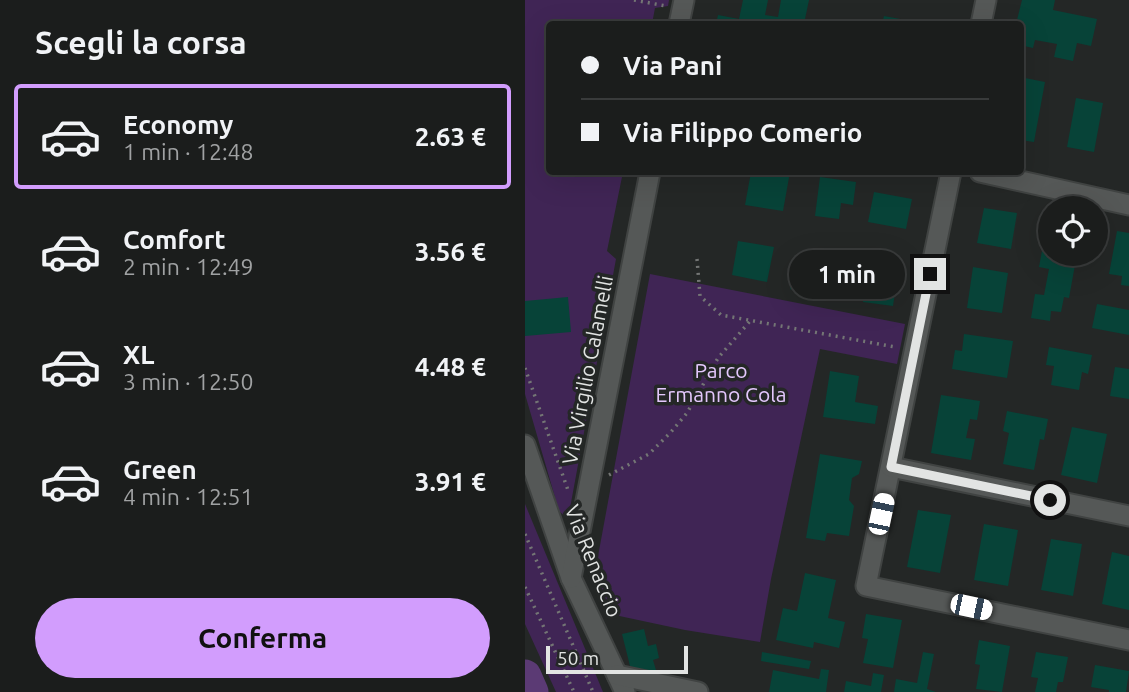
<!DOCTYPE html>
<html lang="it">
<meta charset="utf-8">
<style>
:root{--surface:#1b1d1c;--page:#282a29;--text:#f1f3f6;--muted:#a0a2a3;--line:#393b3b;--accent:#d29dfd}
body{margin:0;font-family:Ubuntu,sans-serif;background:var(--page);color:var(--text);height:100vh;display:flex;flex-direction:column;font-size:26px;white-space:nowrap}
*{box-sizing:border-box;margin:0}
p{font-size:23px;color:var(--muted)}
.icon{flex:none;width:38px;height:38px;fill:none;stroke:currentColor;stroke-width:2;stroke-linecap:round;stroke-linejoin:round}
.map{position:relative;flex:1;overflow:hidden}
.sheet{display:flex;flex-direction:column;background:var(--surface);width:525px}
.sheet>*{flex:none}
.hud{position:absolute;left:21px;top:21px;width:478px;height:154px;border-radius:7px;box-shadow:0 7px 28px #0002,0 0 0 2px var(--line);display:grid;align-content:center;height:154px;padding:0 35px;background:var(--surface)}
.controls{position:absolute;left:513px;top:196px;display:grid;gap:14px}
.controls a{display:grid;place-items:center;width:70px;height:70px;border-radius:50%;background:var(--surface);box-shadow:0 7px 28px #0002,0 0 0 2px var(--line);font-size:35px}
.scale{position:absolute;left:21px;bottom:18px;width:142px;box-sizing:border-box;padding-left:7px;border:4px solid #e2e4e3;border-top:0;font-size:19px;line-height:24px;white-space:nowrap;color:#e2e4e3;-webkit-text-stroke:5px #242726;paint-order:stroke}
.end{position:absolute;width:32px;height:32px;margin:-16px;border:9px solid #e2e4e3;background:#111;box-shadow:0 0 0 4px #111}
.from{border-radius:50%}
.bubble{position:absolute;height:49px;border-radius:24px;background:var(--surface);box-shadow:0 7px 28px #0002,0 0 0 2px var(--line);font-size:23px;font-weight:700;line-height:49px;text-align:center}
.car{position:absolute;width:21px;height:42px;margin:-21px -10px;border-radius:9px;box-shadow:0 0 5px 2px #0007;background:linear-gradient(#fff 24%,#345 0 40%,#fff 0 76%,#345 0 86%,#fff 0)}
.hud b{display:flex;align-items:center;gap:24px;height:66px;font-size:26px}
.hud b+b{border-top:2px solid var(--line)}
.hud i{width:18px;height:18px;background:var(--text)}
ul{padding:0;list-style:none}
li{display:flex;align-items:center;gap:21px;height:105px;margin:0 14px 10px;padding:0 21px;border:4px solid transparent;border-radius:7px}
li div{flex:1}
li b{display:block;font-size:26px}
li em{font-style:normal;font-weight:700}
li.current{border-color:var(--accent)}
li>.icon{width:63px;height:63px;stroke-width:1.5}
h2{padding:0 35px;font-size:32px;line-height:84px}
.cta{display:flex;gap:14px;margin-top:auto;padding:14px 35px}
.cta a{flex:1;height:80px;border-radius:42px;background:var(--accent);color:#111;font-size:28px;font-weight:700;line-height:80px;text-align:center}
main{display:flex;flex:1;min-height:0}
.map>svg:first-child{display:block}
.green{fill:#402555}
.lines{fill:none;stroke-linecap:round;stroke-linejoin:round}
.river{stroke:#5b3a74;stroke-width:33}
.building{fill:#074338}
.minor-casing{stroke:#404342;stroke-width:23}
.path{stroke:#747675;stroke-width:3.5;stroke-dasharray:2 5;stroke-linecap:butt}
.minor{stroke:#555857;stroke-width:19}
.route{stroke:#e2e4e3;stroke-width:9}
.labels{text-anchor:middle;stroke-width:7;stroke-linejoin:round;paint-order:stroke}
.street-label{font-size:21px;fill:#e2e4e3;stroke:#242726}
.park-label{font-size:21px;fill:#e3c7fc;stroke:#242726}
</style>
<main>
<section class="sheet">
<h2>Scegli la corsa</h2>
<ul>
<li class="current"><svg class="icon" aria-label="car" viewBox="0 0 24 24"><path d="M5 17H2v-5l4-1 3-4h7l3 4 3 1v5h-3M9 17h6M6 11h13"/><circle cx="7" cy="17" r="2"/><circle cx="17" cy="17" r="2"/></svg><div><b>Economy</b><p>1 min · 12:48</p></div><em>2.63 €</em></li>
<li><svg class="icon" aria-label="car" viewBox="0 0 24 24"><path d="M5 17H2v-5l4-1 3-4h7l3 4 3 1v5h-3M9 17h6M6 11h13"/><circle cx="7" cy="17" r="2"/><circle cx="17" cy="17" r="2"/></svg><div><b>Comfort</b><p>2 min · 12:49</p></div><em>3.56 €</em></li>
<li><svg class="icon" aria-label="car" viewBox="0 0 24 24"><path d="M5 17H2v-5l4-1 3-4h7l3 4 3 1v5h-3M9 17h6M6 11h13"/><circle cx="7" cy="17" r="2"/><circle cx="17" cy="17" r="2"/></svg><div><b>XL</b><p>3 min · 12:50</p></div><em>4.48 €</em></li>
<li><svg class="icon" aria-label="car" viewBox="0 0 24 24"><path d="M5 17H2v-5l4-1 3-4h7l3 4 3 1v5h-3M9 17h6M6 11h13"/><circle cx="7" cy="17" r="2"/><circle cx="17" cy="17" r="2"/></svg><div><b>Green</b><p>4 min · 12:51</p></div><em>3.91 €</em></li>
</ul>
<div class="cta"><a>Conferma</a></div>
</section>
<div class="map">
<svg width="604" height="692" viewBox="0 0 604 692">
<rect width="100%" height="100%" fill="#242726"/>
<!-- green -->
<g class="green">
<polygon points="0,0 144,0 143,6 130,8 127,24 24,24 24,172 98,172 82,251 91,259 43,519 34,511 0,394"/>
<polygon points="125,274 380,324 372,364 295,349 246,579 235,642 160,630 85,614 69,578"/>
<polygon points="0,504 78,692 31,692 0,624"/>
</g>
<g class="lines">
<!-- river -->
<polyline class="river" points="0,676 7,692"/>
</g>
<!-- building -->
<g class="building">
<polygon points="218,0 243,0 240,15 253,17 256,0 284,0 279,24 270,22 270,24 191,24 193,15 214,19"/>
<polygon points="497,0 530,0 528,10 572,19 566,46 552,43 548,61 529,57 532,44 510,40 508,48 495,45 495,24 491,24"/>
<polygon points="359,16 397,23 397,24 357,24"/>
<polygon points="323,19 346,23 345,24 322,24"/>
<polygon points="495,77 520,82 509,142 495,140"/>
<polygon points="551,98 578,103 569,152 542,147"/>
<polygon points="226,172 265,172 258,211 220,205"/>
<polygon points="295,177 331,182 328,205 316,203 314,219 290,216"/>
<polygon points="349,192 387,199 381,229 343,222"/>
<polygon points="459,208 492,213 486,249 452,243"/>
<polygon points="521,229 525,230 525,254 552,254 544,298 539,297 536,312 526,311 525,321 506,318 510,294 519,295 524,269 514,267"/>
<polygon points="592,231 604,233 604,286 596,285 597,276 584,274"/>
<polygon points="213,241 249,247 242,282 207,275"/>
<polygon points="271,258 314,266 308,297 265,289"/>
<polygon points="344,262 374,266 368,306 338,302"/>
<polygon points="448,267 483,273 477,313 442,308"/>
<polygon points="43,297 46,332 0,336 0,301"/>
<polygon points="572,304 604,310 604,335 567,328"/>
<polygon points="439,334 488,341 482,378 427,369 430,350 437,351"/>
<polygon points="524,347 567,355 563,374 557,372 554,390 526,385 529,366 521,365"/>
<polygon points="590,367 604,369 604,399 585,396"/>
<polygon points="305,371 334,376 330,402 353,406 350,424 298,417"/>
<polygon points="416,395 455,401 452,420 445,419 441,438 450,439 446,460 406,453"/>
<polygon points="482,411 523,419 519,440 515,439 509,470 478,464 484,433 478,431"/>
<polygon points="547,427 582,434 572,483 536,475"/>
<polygon points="295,454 337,461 334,474 327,478 324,500 329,506 324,536 302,533 300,541 281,538"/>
<polygon points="393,510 426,515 415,573 382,567"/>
<polygon points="459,524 493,530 483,586 449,580"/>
<polygon points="526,539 557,544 548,596 516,590"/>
<polygon points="587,552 604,556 604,610 577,604"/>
<polygon points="280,573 311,580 303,618 320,622 314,648 289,642 288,648 251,640 258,608 272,611"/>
<polygon points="341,614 377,620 368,668 338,663 343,639 337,638"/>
<polygon points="119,629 123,646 131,644 134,658 128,660 131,670 124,672 105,666 97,634"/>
<polygon points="454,640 485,646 477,692 451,689 455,665 450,664"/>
<polygon points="237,652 286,661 284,669 236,661"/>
<polygon points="398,652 409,654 402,689 411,692 369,692 371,679 392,683"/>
<polygon points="511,652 543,657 538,682 533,682 531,692 510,692 513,678 506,677"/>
<polygon points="570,665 604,671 601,692 584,692 584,690 566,687"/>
<polygon points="296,669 304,670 301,692 244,692 248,670 294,679"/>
<polygon points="348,673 359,675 356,692 319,692 321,681 346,686"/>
</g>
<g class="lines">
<!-- minor casing -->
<g class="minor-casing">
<g id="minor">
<polyline points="154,24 159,0"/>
<polyline points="456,24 461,0"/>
<polyline points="426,172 341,586 604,640"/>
<polyline points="455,172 604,205"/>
<polyline points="0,445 46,578 100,692"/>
<polyline points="366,467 604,516"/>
<polyline points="46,578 125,172"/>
<polyline points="92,675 173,692"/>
</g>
</g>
<!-- path -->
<g class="path">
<polyline points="109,0 141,6"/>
<polyline points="172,259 175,296 196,315 370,347"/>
<polyline points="0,368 44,493"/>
<polyline points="84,475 124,454 146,432 162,413 193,358 226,320"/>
<polyline points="0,534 68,692"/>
<polyline points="0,587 49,692"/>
</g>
<!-- minor -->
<use href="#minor" class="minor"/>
</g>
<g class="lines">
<!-- route -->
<polyline class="route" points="405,274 366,467 525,500"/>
</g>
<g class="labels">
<!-- street labels -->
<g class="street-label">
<text transform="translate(63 370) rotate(-79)" y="7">Via Virgilio Calamelli</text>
<text transform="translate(68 561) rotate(68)" y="7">Via Renaccio</text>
</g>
<!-- park labels -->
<g class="park-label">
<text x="196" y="378">Parco<tspan x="196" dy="24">Ermanno Cola</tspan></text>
</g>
</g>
</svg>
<div class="controls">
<a><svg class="icon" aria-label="locate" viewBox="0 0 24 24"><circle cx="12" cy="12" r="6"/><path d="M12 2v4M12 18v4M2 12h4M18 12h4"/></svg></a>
</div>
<div class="scale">50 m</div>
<i class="end from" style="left:525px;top:500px"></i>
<i class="end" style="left:405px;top:274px"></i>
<div class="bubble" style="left:264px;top:250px;width:116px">1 min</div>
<i class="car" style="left:356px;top:514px;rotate:12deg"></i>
<i class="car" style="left:446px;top:607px;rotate:102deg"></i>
<div class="hud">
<b><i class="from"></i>Via Pani</b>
<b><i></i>Via Filippo Comerio</b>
</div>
</div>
</main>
